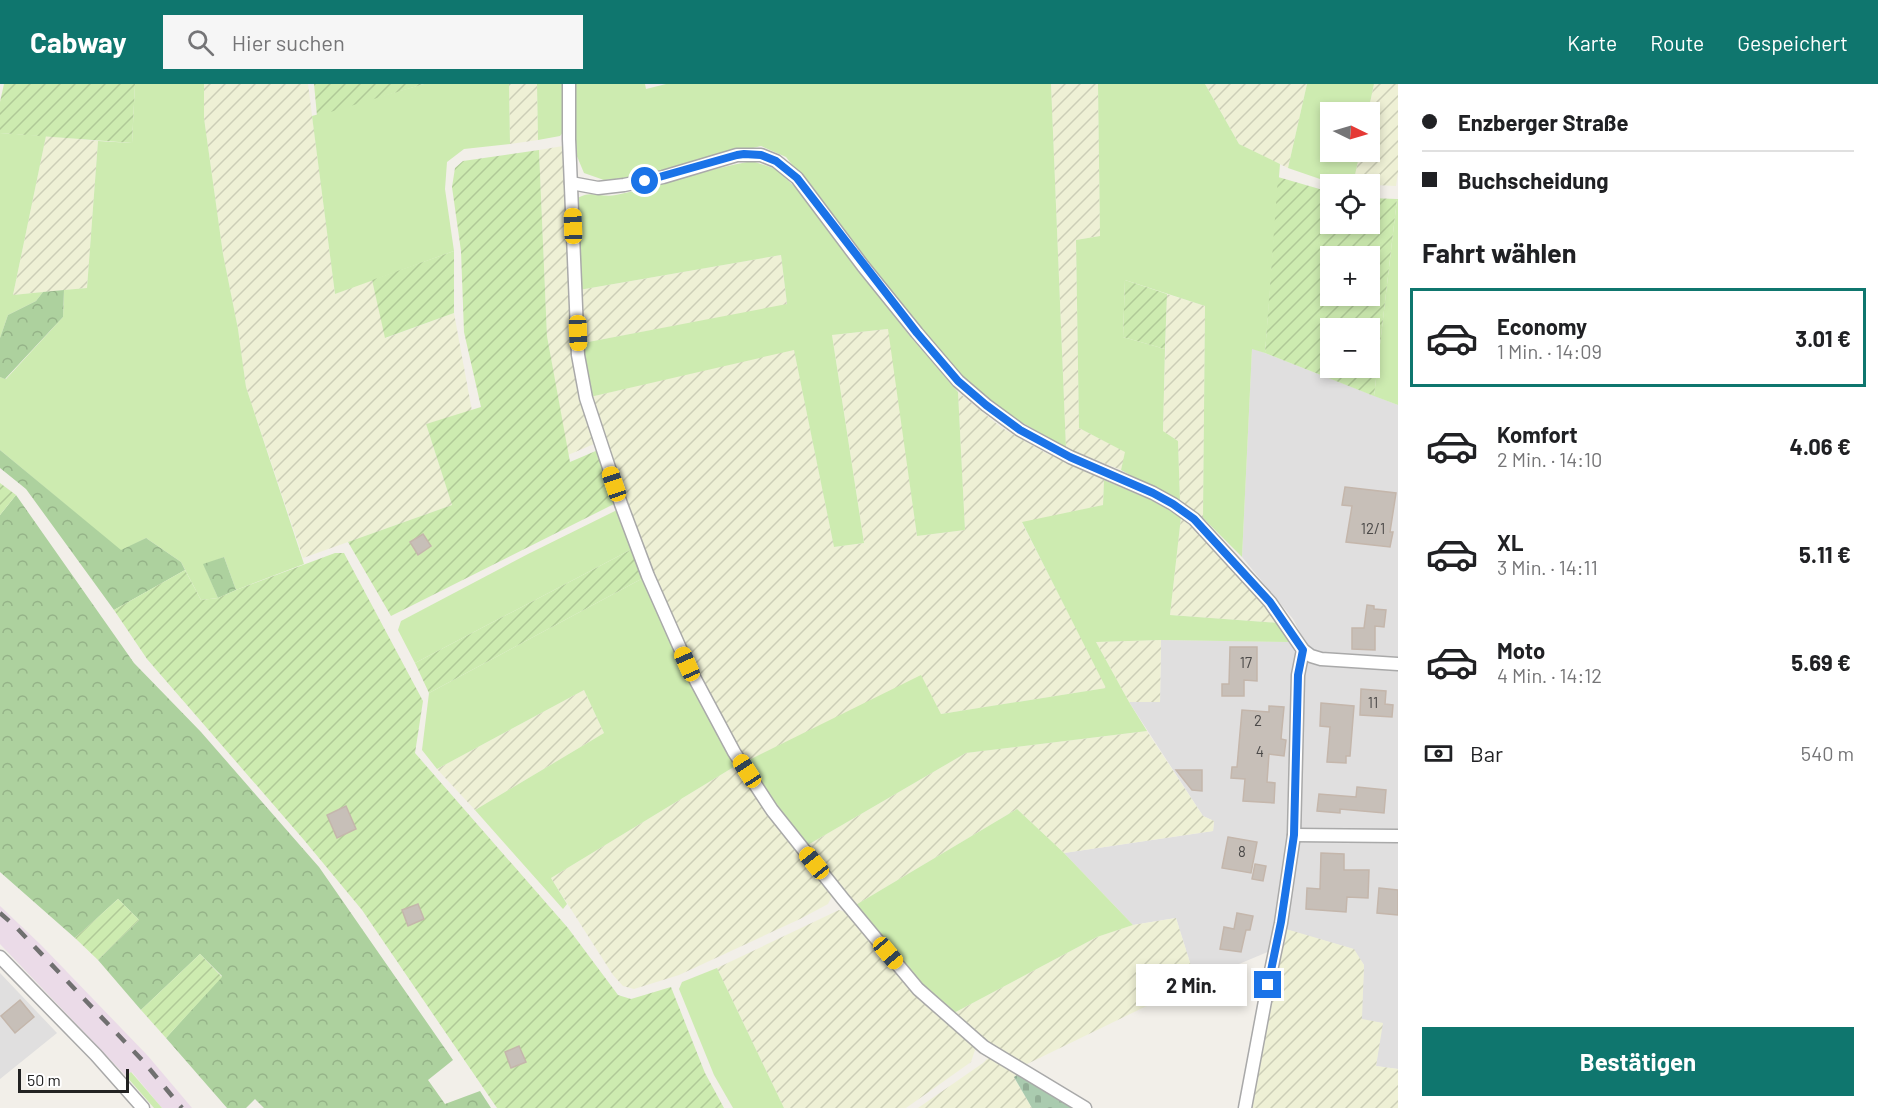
<!DOCTYPE html>
<html lang="de">
<meta charset="utf-8">
<style>
:root{--surface:#fff;--page:#f6f6f6;--text:#202124;--muted:#757577;--line:#e0e0e0;--accent:#0f766e}
body{margin:0;font-family:Barlow,sans-serif;background:var(--page);color:var(--text);height:100vh;display:flex;flex-direction:column;font-size:22px;white-space:nowrap}
*{box-sizing:border-box;margin:0}
p{font-size:20px;color:var(--muted)}
.icon{flex:none;width:33px;height:33px;fill:none;stroke:currentColor;stroke-width:2;stroke-linecap:round;stroke-linejoin:round}
.map{position:relative;flex:1;overflow:hidden}
.details{display:flex;flex-direction:column;background:var(--surface);width:480px}
.details>*{flex:none}
.top-card{display:grid;align-content:center;height:132px;padding:0 24px;background:var(--surface)}
.needle{width:39px;rotate:95deg}
.tools{position:absolute;left:1320px;top:18px;display:grid;gap:12px}
.tools a{display:grid;place-items:center;width:60px;height:60px;border-radius:0px;background:var(--surface);box-shadow:0 3px 9px #0003;font-size:30px}
.scale{position:absolute;left:18px;bottom:15px;width:111px;box-sizing:border-box;padding-left:6px;border:3px solid #222;border-top:0;font-size:16px;line-height:21px;white-space:nowrap;color:#222;-webkit-text-stroke:4px #fff;paint-order:stroke}
.end{position:absolute;width:27px;height:27px;margin:-14px;border:8px solid #1a73e8;background:#fff;box-shadow:0 0 0 3px #fff}
.from{border-radius:50%}
.bubble{position:absolute;height:42px;border-radius:0px;background:var(--surface);box-shadow:0 3px 9px #0003;font-size:20px;font-weight:700;line-height:42px;text-align:center}
.car{position:absolute;width:18px;height:36px;margin:-18px -9px;border-radius:8px;box-shadow:0 0 4px 2px #0007;background:linear-gradient(#f5c518 24%,#345 0 40%,#f5c518 0 76%,#345 0 86%,#f5c518 0)}
.top-card b{display:flex;align-items:center;gap:21px;height:57px;font-size:22px}
.top-card b+b{border-top:2px solid var(--line)}
.top-card i{width:15px;height:15px;background:var(--text)}
ul{padding:0;list-style:none}
li{display:flex;align-items:center;gap:18px;height:99px;margin:0 12px 9px;padding:0 12px;border:3px solid transparent;border-radius:0px}
li div{flex:1}
li b{display:block;font-size:22px}
li em{font-style:normal;font-weight:700}
li.on{border-color:var(--accent)}
li>.icon{width:54px;height:54px;stroke-width:1.5}
h2{padding:0 24px;font-size:27px;line-height:72px}
.pay{display:flex;align-items:center;gap:15px;height:66px;padding:0 24px;font-size:22px}
.pay p{margin-inline-start:auto}
.cta{display:flex;gap:12px;margin-top:auto;padding:12px 24px}
.cta a{flex:1;height:69px;border-radius:0px;background:var(--accent);color:#fff;font-size:24px;font-weight:700;line-height:69px;text-align:center}
header{display:flex;align-items:center;gap:36px;box-sizing:border-box;height:84px;padding:0 30px;background:var(--accent);color:#fff}
header strong{font-size:28px}
nav{display:flex;gap:33px;margin-inline-start:auto;font-size:21px}
.search{width:420px;height:54px;background:var(--page);display:flex;align-items:center;gap:15px;box-sizing:border-box;padding:0 21px;border-radius:0px;color:var(--muted);font-size:22px}
main{display:flex;flex:1;min-height:0}
.map>svg:first-child{display:block}
.residential{fill:#e0dfdf}
.railway{fill:#ebdbe8}
.farmland{fill:url(#farmland-furrows)}
.grass{fill:#cdebb0}
.forest{fill:url(#forest-crowns)}
.cemetery{fill:url(#cemetery-stones)}
.garden{fill:url(#garden-furrows);fill-rule:evenodd}
.building{fill:#c7bfb8;stroke:#c4b6ab;stroke-width:1.5}
.lines{fill:none;stroke-linecap:round;stroke-linejoin:round}
.minor-casing{stroke:#a9a9a9;stroke-width:15}
.minor{stroke:#fff;stroke-width:12}
.rail{stroke:#707070;stroke-width:4.5;stroke-dasharray:12 12;stroke-linecap:butt}
.route{stroke:#1a73e8;stroke-width:8}
.labels{text-anchor:middle;stroke-width:4.5;stroke-linejoin:round;paint-order:stroke}
.number-label{font-size:15px;fill:#4b4948}
</style>
<header>
<strong>Cabway</strong>
<div class="search"><svg class="icon" aria-label="search" viewBox="0 0 24 24"><circle cx="10" cy="10" r="6"/><path d="M15 15l6 6"/></svg>Hier suchen</div>
<nav><a>Karte</a><a>Route</a><a>Gespeichert</a></nav>
</header>
<main>
<div class="map">
<svg width="1398" height="1024" viewBox="0 0 1398 1024">
<defs>
<pattern id="farmland-furrows" width="10" height="10" patternUnits="userSpaceOnUse" patternTransform="scale(1.5)"><rect width="10" height="10" fill="#eef0d5"/><path d="M-1 1l2-2M0 10L10 0M9 11l2-2" fill="none" stroke="#ccceb7"/></pattern>
<pattern id="forest-crowns" width="20" height="18" patternUnits="userSpaceOnUse" patternTransform="scale(1.5)"><rect width="20" height="18" fill="#add19e"/><path d="M2 6a3 3 0 1 1 6 0M12 15a3 3 0 1 1 6 0" fill="none" stroke="#95b388"/></pattern>
<pattern id="cemetery-stones" width="16" height="16" patternUnits="userSpaceOnUse" patternTransform="scale(1.5)"><rect width="16" height="16" fill="#aacbaf"/><path d="M2 7V4a2 2 0 0 1 4 0v3zM10 15v-3a2 2 0 0 1 4 0v3z" fill="#92ae96"/></pattern>
<pattern id="garden-furrows" width="10" height="10" patternUnits="userSpaceOnUse" patternTransform="scale(1.5)"><rect width="10" height="10" fill="#cdebb0"/><path d="M-1 1l2-2M0 10L10 0M9 11l2-2" fill="none" stroke="#b0c997"/></pattern>
</defs>
<rect width="100%" height="100%" fill="#f2efe9"/>
<!-- residential -->
<g class="residential">
<polygon points="1252,264 1398,321 1398,985 1376,982 1382,939 1361,936 1364,881 1353,865 1277,843 1270,867 1196,898 1176,834 1133,841 1064,769 1213,747 1214,737 1203,732 1129,618 1160,618 1161,556 1305,558 1293,535 1242,473"/>
<polygon points="0,889 57,949 0,995"/>
</g>
<!-- railway -->
<polygon class="railway" points="0,822 41,861 148,972 192,1024 162,1024 132,988 126,992 0,860"/>
<!-- farmland -->
<g class="farmland">
<polygon points="204,0 308,0 335,210 372,196 386,254 454,229 472,327 426,340 452,421 303,474 246,303 238,245 223,170 204,34"/>
<polygon points="509,0 537,0 538,56 510,60"/>
<polygon points="1051,0 1098,0 1100,152 1076,156 1079,344 1126,368 1121,386 1066,364"/>
<polygon points="1205,0 1307,0 1288,84 1239,60"/>
<polygon points="1374,0 1398,0 1398,88 1396,102 1353,100 1360,68 1370,68 1370,28 1368,28"/>
<polygon points="46,52 98,57 87,204 13,211"/>
<polygon points="563,62 584,325 594,360 568,371 547,252 539,66"/>
<polygon points="781,171 787,221 583,259 579,206"/>
<polygon points="1167,210 1205,222 1203,434 1180,418 1178,357 1163,347"/>
<polygon points="889,245 917,452 965,446 958,308 1002,344 1044,368 1104,396 1103,421 1022,439 1107,604 941,630 921,592 745,678 686,570 635,442 590,313 794,265 834,463 864,459 832,251"/>
<polygon points="1181,433 1237,487 1279,539 1170,531"/>
<polygon points="1161,556 1160,618 1129,618 1096,558"/>
<polygon points="584,606 604,649 475,726 437,685"/>
<polygon points="1147,647 1203,732 1214,737 1213,747 1064,769 1017,725 854,822 806,762 966,669"/>
<polygon points="737,681 831,807 832,812 828,820 800,835 679,891 634,905 623,902 613,891 551,794"/>
<polygon points="839,826 848,829 976,963 971,978 906,1024 784,1024 717,884"/>
<polygon points="1176,834 1196,898 1025,981 986,959 952,930 1097,853 1133,841"/>
<polygon points="1286,845 1354,865 1364,881 1362,935 1383,939 1376,982 1398,985 1398,1024 1250,1024 1272,899"/>
<polygon points="989,973 1017,991 1014,993 1032,1024 918,1024 983,979"/>
</g>
<!-- grass -->
<g class="grass">
<polygon points="135,0 204,0 204,34 223,170 238,245 246,303 304,480 236,506 224,473 204,481 218,514 201,516 181,478 146,454 121,467 0,366 0,293 6,295 63,233 64,206 87,204 98,57 132,59"/>
<polygon points="424,0 509,0 510,60 464,65 447,78 445,105 454,167 335,210 312,32"/>
<polygon points="537,0 564,0 564,47 560,52 538,56"/>
<polygon points="576,0 645,0 646,5 666,0 1051,0 1066,364 999,325 951,283 786,73 761,62 636,93 604,96 584,89 576,70"/>
<polygon points="1098,0 1205,0 1239,60 1280,80 1265,269 1252,265 1242,473 1203,434 1205,222 1125,196 1123,253 1165,265 1163,347 1178,357 1180,418 1121,386 1125,368 1079,344 1076,156 1100,152"/>
<polygon points="1307,0 1374,0 1368,28 1330,28 1330,68 1360,68 1353,100 1320,95 1288,84"/>
<polygon points="0,49 46,52 13,211 43,208 36,217 8,231 0,254"/>
<path d="M752,77l24,8 20,19 113,147 49,57 7,138 -48,6 -29,-207 -56,6 32,208 -30,4 -40,-197 -204,47 -7,-54 204,-39 -6,-49 -202,35 -3,-91c15,-10 24,-1 40,-4 46,-9 90,-26 136,-34z"/>
<polygon points="1397,115 1398,115 1398,321 1374,312"/>
<polygon points="1104,396 1151,416 1181,433 1170,531 1279,539 1291,558 1161,556 1096,558 1129,618 1147,647 966,669 806,762 772,719 745,678 921,591 941,630 1106,604 1022,438 1103,421"/>
<polygon points="617,426 620,428 634,464 415,579 398,546 401,537 528,470"/>
<polygon points="645,493 737,681 551,794 567,820 563,825 475,726 604,649 584,606 437,685 422,666 429,609"/>
<polygon points="1017,725 1064,769 1133,841 1097,853 952,930 919,900 854,822"/>
<polygon points="717,884 784,1024 733,1024 714,991 679,905 682,898"/>
<polygon points="131,988 162,1024 154,1024 126,992"/>
</g>
<!-- forest -->
<g class="forest">
<polygon points="64,206 63,233 5,295 0,293 0,254 8,231 36,217 43,208"/>
<polygon points="0,366 121,466 146,454 181,478 185,486 114,526 26,405 0,384"/>
<polygon points="16,411 134,579 201,648 319,783 453,976 428,996 445,1020 480,1007 491,1024 264,1024 255,1015 246,1024 227,1024 166,954 222,892 200,870 141,926 98,876 139,836 118,815 75,854 0,788 0,431"/>
<polygon points="224,473 236,506 218,514 203,480"/>
</g>
<!-- cemetery -->
<polygon class="cemetery" points="1017,991 1077,1024 1032,1024 1014,993"/>
<!-- garden -->
<g class="garden">
<polygon points="4,0 135,0 132,59 0,49 0,18"/>
<polygon points="314,0 424,0 317,32"/>
<polygon points="539,66 547,252 570,378 598,366 616,416 614,420 391,532 348,458 452,421 426,340 481,323 464,248 461,167 452,103 455,84 463,77"/>
<path d="M1278,93l52,15v32h40v-26l27,1 -23,197 -109,-43zM1370,172v40h-40v-40zM1370,244v40h-40v-40z"/>
<polygon points="454,167 454,229 385,254 372,196"/>
<polygon points="1125,196 1167,210 1165,265 1123,253"/>
<polygon points="0,399 16,411 0,431"/>
<polygon points="634,464 645,493 429,609 415,579"/>
<polygon points="335,469 344,469 423,617 415,669 568,844 618,911 631,915 671,903 705,989 724,1024 497,1024 362,826 304,756 147,575 114,526 185,486 201,516 218,514 236,506"/>
<polygon points="118,815 139,836 98,876 75,854"/>
<polygon points="200,870 222,893 166,954 141,926"/>
</g>
<!-- building -->
<g class="building">
<polygon points="1345,403 1396,409 1390,448 1393,448 1390,463 1346,458 1352,422 1342,421"/>
<polygon points="423,450 431,462 418,471 410,458"/>
<polygon points="1367,521 1374,522 1374,525 1386,526 1384,543 1375,542 1375,566 1352,565 1352,544 1364,544"/>
<polygon points="1230,563 1257,563 1257,597 1244,596 1244,612 1222,612 1222,600 1229,600"/>
<polygon points="1361,605 1386,607 1385,620 1393,621 1392,633 1360,631"/>
<polygon points="1321,619 1354,622 1350,672 1346,672 1346,679 1327,678 1330,643 1320,642"/>
<polygon points="1269,622 1284,623 1281,655 1286,656 1284,672 1269,670 1267,698 1275,699 1274,719 1243,717 1245,695 1231,694 1232,683 1237,683 1242,626 1269,628"/>
<polygon points="1176,686 1202,686 1202,707 1192,706"/>
<polygon points="1357,703 1386,706 1384,729 1340,725 1340,729 1317,727 1319,710 1356,713"/>
<polygon points="346,722 356,745 337,754 327,731"/>
<polygon points="1228,753 1257,758 1251,789 1222,784"/>
<polygon points="1321,769 1344,770 1344,786 1369,786 1368,814 1347,813 1346,828 1306,825 1307,804 1320,805"/>
<polygon points="1255,780 1266,782 1263,797 1252,795"/>
<polygon points="1379,804 1398,806 1398,831 1377,829"/>
<polygon points="418,820 424,835 408,842 402,826"/>
<polygon points="1237,829 1253,832 1250,846 1246,846 1241,868 1220,865 1224,843 1234,845"/>
<polygon points="20,916 34,933 15,949 1,932"/>
<polygon points="519,962 526,978 511,984 505,968"/>
</g>
<g class="lines">
<!-- minor casing -->
<g class="minor-casing">
<g id="minor">
<polyline points="569,0 569,55 578,271 586,314 621,420 648,492 687,580 734,668 772,726 843,815 918,905 984,963 1085,1024"/>
<polyline points="571,99 598,104 624,101 663,93 737,71 761,71 776,77 797,94 863,182 917,249 958,297 986,321 1020,346 1070,373 1153,409 1173,420 1194,435 1270,518 1303,566 1311,572 1321,575 1398,580"/>
<polyline points="1294,751 1398,752"/>
<polyline points="0,873 96,971 143,1024"/>
<polyline points="1245,1024 1268,901 1281,839 1294,751 1298,591 1303,566"/>
</g>
</g>
<!-- minor -->
<use href="#minor" class="minor"/>
<!-- rail -->
<polyline class="rail" points="0,829 15,842 143,977 182,1024"/>
</g>
<g class="lines">
<!-- route -->
<polyline class="route" points="645,97 737,71 744,70 761,71 776,77 797,94 917,249 958,297 986,321 1020,346 1070,373 1153,409 1173,420 1194,435 1270,518 1303,566 1298,591 1294,751 1281,838 1268,901"/>
</g>
<g class="labels">
<!-- number labels -->
<g class="number-label">
<text x="1373" y="450">12/1</text>
<text x="1246" y="584">17</text>
<text x="1373" y="624">11</text>
<text x="1258" y="642">2</text>
<text x="1260" y="673">4</text>
<text x="1242" y="773">8</text>
</g>
</g>
</svg>
<div class="tools">
<a><svg class="needle" viewBox="-14 -14 28 28"><path d="M0-13l5 13h-10z" fill="#e53935"/><path d="M0 13l5-13h-10z" fill="#757577"/></svg></a>
<a><svg class="icon" aria-label="locate" viewBox="0 0 24 24"><circle cx="12" cy="12" r="6"/><path d="M12 2v4M12 18v4M2 12h4M18 12h4"/></svg></a>
<a>+</a>
<a>−</a>
</div>
<div class="scale">50 m</div>
<i class="end from" style="left:645px;top:97px"></i>
<i class="end" style="left:1268px;top:901px"></i>
<div class="bubble" style="left:1136px;top:880px;width:111px">2 Min.</div>
<i class="car" style="left:573px;top:142px;rotate:358deg"></i>
<i class="car" style="left:578px;top:249px;rotate:178deg"></i>
<i class="car" style="left:614px;top:400px;rotate:341deg"></i>
<i class="car" style="left:687px;top:580px;rotate:336deg"></i>
<i class="car" style="left:747px;top:687px;rotate:327deg"></i>
<i class="car" style="left:814px;top:779px;rotate:321deg"></i>
<i class="car" style="left:888px;top:869px;rotate:140deg"></i>
</div>
<section class="details">
<div class="top-card">
<b><i class="from"></i>Enzberger Straße</b>
<b><i></i>Buchscheidung</b>
</div>
<h2>Fahrt wählen</h2>
<ul>
<li class="on"><svg class="icon" aria-label="car" viewBox="0 0 24 24"><path d="M5 17H2v-5l4-1 3-4h7l3 4 3 1v5h-3M9 17h6M6 11h13"/><circle cx="7" cy="17" r="2"/><circle cx="17" cy="17" r="2"/></svg><div><b>Economy</b><p>1 Min. · 14:09</p></div><em>3.01 €</em></li>
<li><svg class="icon" aria-label="car" viewBox="0 0 24 24"><path d="M5 17H2v-5l4-1 3-4h7l3 4 3 1v5h-3M9 17h6M6 11h13"/><circle cx="7" cy="17" r="2"/><circle cx="17" cy="17" r="2"/></svg><div><b>Komfort</b><p>2 Min. · 14:10</p></div><em>4.06 €</em></li>
<li><svg class="icon" aria-label="car" viewBox="0 0 24 24"><path d="M5 17H2v-5l4-1 3-4h7l3 4 3 1v5h-3M9 17h6M6 11h13"/><circle cx="7" cy="17" r="2"/><circle cx="17" cy="17" r="2"/></svg><div><b>XL</b><p>3 Min. · 14:11</p></div><em>5.11 €</em></li>
<li><svg class="icon" aria-label="car" viewBox="0 0 24 24"><path d="M5 17H2v-5l4-1 3-4h7l3 4 3 1v5h-3M9 17h6M6 11h13"/><circle cx="7" cy="17" r="2"/><circle cx="17" cy="17" r="2"/></svg><div><b>Moto</b><p>4 Min. · 14:12</p></div><em>5.69 €</em></li>
</ul>
<div class="pay"><svg class="icon" aria-label="cash" viewBox="0 0 24 24"><path d="M3 7h18v10H3z"/><circle cx="12" cy="12" r="2"/></svg>Bar<p>540 m</p></div>
<div class="cta"><a>Bestätigen</a></div>
</section>
</main>
